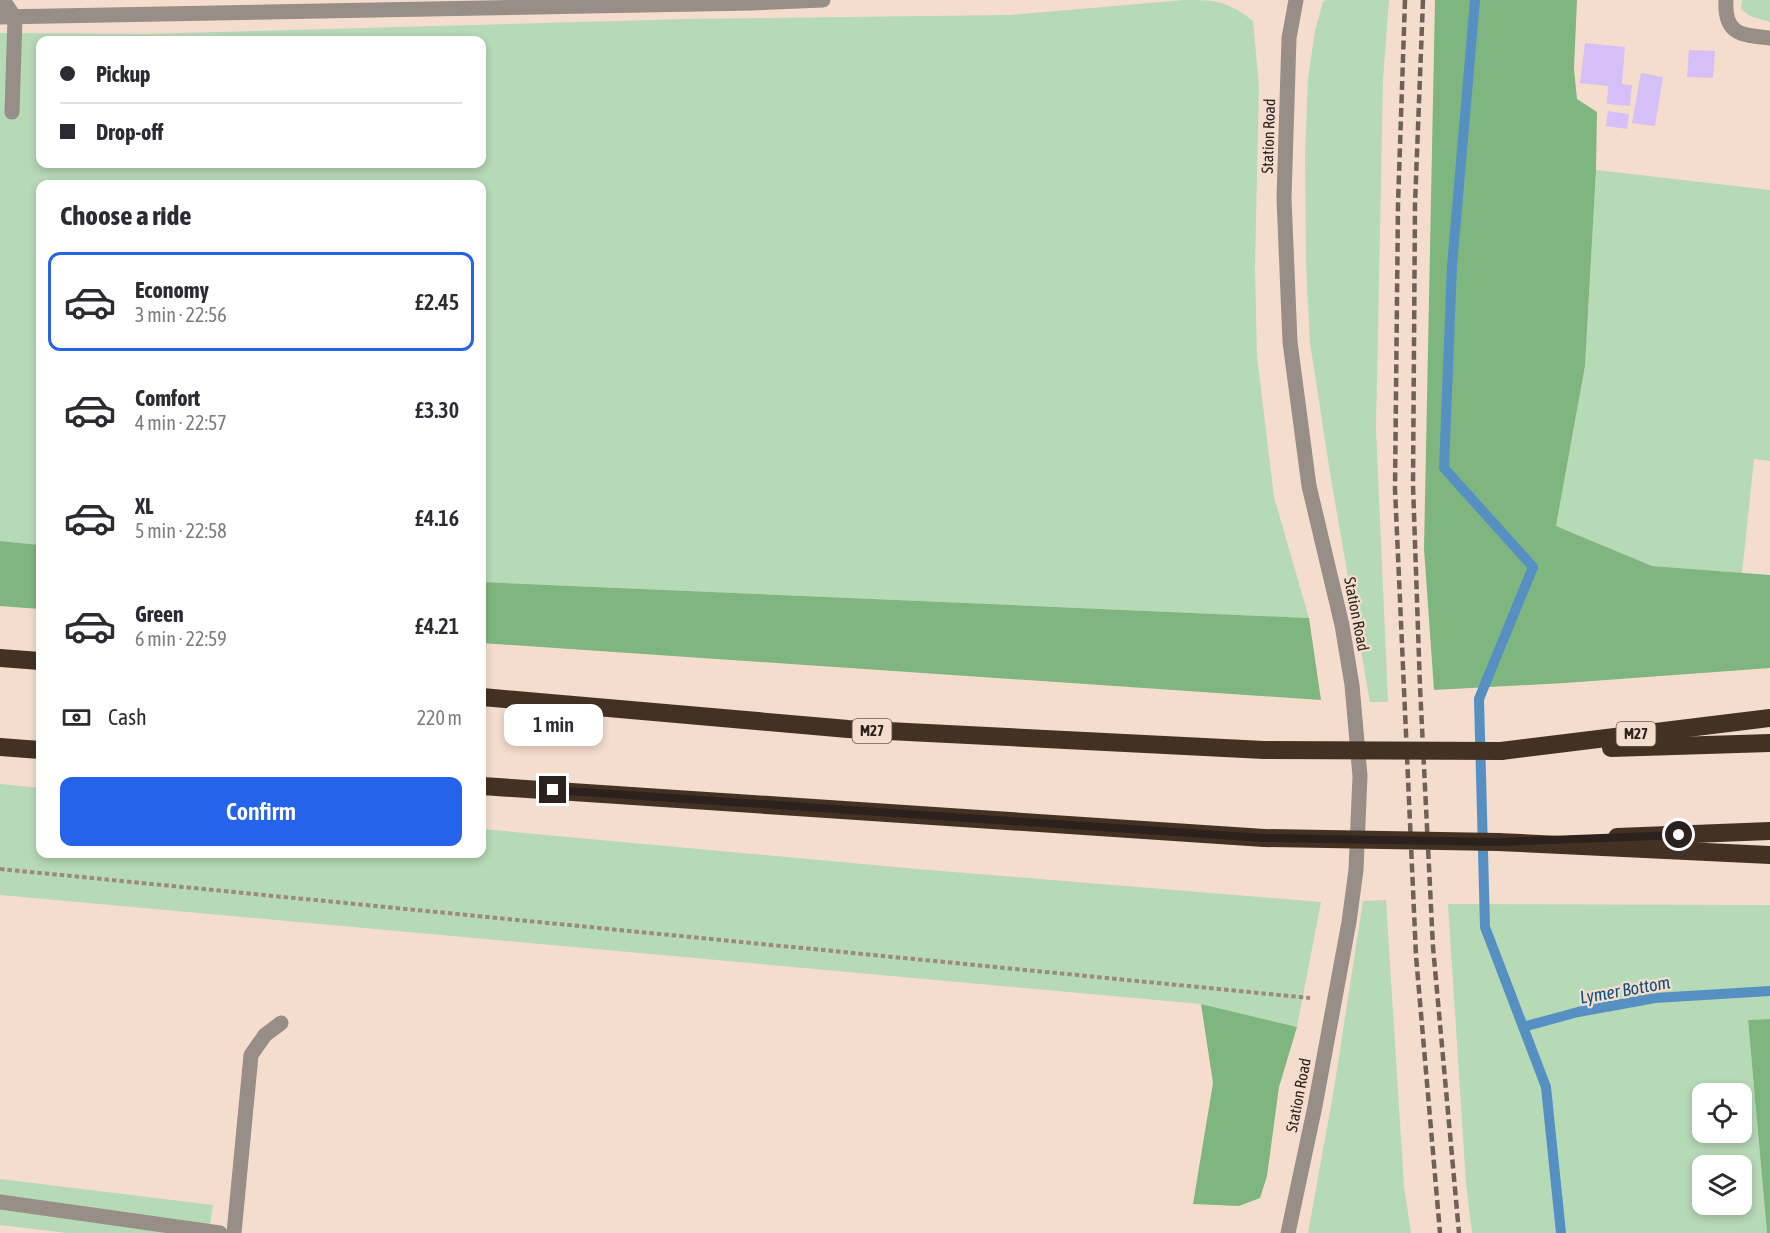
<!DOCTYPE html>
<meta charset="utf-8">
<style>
:root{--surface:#fff;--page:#f7f7f7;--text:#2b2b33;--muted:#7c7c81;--line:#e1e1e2;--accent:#2563eb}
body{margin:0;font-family:"Asap Condensed",sans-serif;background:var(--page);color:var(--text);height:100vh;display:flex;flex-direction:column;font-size:22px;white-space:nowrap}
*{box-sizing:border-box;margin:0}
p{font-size:20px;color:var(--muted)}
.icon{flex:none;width:33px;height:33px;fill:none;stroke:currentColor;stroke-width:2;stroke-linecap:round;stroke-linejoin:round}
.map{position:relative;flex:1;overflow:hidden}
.sheet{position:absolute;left:36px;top:180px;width:450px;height:678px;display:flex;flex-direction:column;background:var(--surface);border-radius:12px;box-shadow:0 3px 9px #0003}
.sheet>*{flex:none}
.guide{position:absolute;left:36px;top:36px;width:450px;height:132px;border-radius:12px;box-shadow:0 3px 9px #0003;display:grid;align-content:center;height:132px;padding:0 24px;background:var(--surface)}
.buttons{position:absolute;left:1692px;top:1083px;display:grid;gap:12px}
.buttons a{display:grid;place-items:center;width:60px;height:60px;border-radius:12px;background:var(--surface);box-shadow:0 3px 9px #0003;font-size:30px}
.end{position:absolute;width:27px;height:27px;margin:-14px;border:8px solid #2b221d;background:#fff;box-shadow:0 0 0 3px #fff}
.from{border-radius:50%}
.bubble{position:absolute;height:42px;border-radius:12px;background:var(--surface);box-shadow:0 3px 9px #0003;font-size:20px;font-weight:600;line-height:42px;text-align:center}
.guide b{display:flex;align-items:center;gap:21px;height:57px;font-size:22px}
.guide b+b{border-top:2px solid var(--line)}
.guide i{width:15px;height:15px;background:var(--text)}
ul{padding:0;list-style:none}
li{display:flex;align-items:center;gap:18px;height:99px;margin:0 12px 9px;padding:0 12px;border:3px solid transparent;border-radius:12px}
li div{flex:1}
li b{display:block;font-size:22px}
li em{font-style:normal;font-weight:600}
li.active{border-color:var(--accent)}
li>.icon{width:54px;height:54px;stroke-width:1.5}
h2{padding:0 24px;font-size:27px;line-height:72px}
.pay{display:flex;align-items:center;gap:15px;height:66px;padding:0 24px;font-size:22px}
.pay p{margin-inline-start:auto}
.cta{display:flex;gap:12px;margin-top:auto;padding:12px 24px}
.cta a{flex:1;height:69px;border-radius:12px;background:var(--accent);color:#fff;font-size:24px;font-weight:600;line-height:69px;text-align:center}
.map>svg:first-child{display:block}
.green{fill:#b6d9b6;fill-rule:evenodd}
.forest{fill:#7fb67f}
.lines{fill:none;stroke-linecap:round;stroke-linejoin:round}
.stream{stroke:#5690c2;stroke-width:10}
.building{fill:#d4c0f7}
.path{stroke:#9b8a7f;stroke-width:4;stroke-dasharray:4.5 3;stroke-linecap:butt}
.minor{stroke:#978e87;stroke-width:15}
.highway{stroke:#433224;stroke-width:18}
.rail{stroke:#6f6159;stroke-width:4.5;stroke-dasharray:9 4.5;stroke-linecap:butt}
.highway-bridge{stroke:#433224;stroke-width:18}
.route{stroke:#2b221d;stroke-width:8}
.labels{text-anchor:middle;stroke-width:4.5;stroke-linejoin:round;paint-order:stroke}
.shield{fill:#f5ddce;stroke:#685a52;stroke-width:1.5}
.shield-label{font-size:15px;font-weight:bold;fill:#2b221d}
.street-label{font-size:16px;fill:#2b221d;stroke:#f5ddce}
.water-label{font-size:18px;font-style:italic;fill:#094f7f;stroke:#f5ddce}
</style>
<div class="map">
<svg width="1770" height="1233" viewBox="0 0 1770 1233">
<rect width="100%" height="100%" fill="#f5ddce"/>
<!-- green -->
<g class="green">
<path d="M1184,0c32,0 44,1 69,21l6,65 -4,181 2,89 17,141 35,121 -827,-36v-398h-442v361l-40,-4v-508l147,1 539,-15 323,-4zM40,40h442v124h-442z"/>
<polygon points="1326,0 1389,0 1383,80 1376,429 1388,702 1370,702 1331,479 1310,343 1306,265 1305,154 1308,79 1315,31 1323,2"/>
<polygon points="1742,0 1770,0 1770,22 1750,16 1741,9"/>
<polygon points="1596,170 1770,190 1770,461 1754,459 1742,573 1652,566 1556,526 1585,366"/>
<polygon points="0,784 40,788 40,854 482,854 482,829 917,869 1321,902 1297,1027 1201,1004 0,895"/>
<polygon points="1386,900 1404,1186 1411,1233 1308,1233 1334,1089 1363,901"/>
<path d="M1448,904l322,1v114l-22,1 19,213h-295l-6,-49zM1702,1094h40v38h-40zM1702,1166h40v38h-40z"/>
<polygon points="0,1179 213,1205 209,1233 67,1233 0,1225"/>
</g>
<!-- forest -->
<g class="forest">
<polygon points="1435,0 1577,0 1574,69 1577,99 1597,112 1596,170 1585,366 1556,526 1652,566 1770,575 1770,668 1565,683 1434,690 1424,549"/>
<polygon points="0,541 40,545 40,609 0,606"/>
<polygon points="482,582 1309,618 1321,700 482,643"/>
<polygon points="1201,1004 1297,1027 1279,1087 1267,1176 1260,1198 1239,1206 1193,1204 1213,1083"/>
<polygon points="1770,1019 1770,1233 1767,1233 1748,1020"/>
</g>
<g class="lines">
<!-- stream -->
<g class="stream">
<polyline points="1475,0 1452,266 1444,468 1533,567 1479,699 1485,927 1546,1087 1561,1233"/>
<polyline points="1523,1027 1578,1012 1655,998 1770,991"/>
</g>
</g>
<!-- building -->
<g class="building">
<polygon points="1585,43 1625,47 1622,84 1632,85 1630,106 1607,104 1608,86 1580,83"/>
<polygon points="1689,50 1715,51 1713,78 1687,77"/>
<polygon points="1641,73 1663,77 1655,126 1632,123"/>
<polygon points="1608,111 1629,114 1627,129 1606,126"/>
</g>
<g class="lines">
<!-- path -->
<polyline class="path" points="0,869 1310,998"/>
<!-- minor -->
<g class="minor">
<polyline points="3,0 15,18 12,112"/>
<path d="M1726,0c-2,34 14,35 44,38"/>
<polyline points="0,17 753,3 823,0"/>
<polyline points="0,1202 220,1233"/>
<polyline points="234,1233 251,1055 265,1035 281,1023"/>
<polyline points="1288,1233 1315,1106 1349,922 1356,870 1360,776 1352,685 1342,625 1309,486 1290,342 1284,198 1289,38 1296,0"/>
</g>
<!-- highway -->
<g class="highway">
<polyline points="0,658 40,661"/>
<polyline points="482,697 848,729 1264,750"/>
<polyline points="0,747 40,750"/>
<polyline points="1611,748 1770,743"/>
<polyline points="1501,751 1770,718"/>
<polyline points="482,786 1264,838"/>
<polyline points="1617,837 1770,831"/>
<polyline points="1498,842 1770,855"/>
</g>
<!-- rail -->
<g class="rail">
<polyline points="1405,0 1398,204 1395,489 1416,956 1440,1233"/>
<polyline points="1423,0 1415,204 1413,485 1420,687 1433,947 1459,1233"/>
</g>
<!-- highway-bridge -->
<g class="highway-bridge">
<polyline points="1264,750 1501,751"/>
<polyline points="1264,838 1498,842"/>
</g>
</g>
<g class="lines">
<!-- route -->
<polyline class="route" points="553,790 1264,838 1498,842 1679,835"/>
</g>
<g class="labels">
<!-- shield labels -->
<g class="shield">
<rect x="852.5" y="719" width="39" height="24" rx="4.5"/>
<rect x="1616.5" y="722" width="39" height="24" rx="4.5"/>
</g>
<g class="shield-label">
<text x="872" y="736">M27</text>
<text x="1636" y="739">M27</text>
</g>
<!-- street labels -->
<g class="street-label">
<text transform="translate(1268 136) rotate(-88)" y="6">Station Road</text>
<text transform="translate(1357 614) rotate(79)" y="6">Station Road</text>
<text transform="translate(1298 1095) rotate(-79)" y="6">Station Road</text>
</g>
<!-- water labels -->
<g class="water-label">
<text transform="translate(1625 990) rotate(-10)" y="6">Lymer Bottom</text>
</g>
</g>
</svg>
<div class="buttons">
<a><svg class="icon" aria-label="locate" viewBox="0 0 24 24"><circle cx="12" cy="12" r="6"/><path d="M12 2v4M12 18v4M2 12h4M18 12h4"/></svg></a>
<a><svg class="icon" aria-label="layers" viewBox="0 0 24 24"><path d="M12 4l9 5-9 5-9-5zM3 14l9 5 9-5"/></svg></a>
</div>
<i class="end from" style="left:1679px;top:835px"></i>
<i class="end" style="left:553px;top:790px"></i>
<div class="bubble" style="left:504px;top:704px;width:99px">1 min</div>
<div class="guide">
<b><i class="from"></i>Pickup</b>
<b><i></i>Drop-off</b>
</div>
<section class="sheet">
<h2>Choose a ride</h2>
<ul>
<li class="active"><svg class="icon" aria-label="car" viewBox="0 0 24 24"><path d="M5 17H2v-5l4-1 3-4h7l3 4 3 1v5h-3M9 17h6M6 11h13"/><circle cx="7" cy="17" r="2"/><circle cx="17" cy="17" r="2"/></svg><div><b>Economy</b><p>3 min · 22:56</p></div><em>£2.45</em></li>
<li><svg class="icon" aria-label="car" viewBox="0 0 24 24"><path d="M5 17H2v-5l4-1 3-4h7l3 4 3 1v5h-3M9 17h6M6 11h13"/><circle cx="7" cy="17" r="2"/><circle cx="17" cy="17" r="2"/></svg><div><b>Comfort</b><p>4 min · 22:57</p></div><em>£3.30</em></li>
<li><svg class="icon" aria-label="car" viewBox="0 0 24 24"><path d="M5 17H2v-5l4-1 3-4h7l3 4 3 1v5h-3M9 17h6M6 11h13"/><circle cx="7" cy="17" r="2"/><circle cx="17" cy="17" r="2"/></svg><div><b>XL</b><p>5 min · 22:58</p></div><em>£4.16</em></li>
<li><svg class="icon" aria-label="car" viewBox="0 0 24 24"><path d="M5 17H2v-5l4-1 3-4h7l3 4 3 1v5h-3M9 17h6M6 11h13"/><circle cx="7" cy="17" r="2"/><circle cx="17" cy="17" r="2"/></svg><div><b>Green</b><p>6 min · 22:59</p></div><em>£4.21</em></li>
</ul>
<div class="pay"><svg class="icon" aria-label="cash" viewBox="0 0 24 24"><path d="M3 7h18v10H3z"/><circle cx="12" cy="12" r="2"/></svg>Cash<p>220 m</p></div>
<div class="cta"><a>Confirm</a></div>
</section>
</div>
